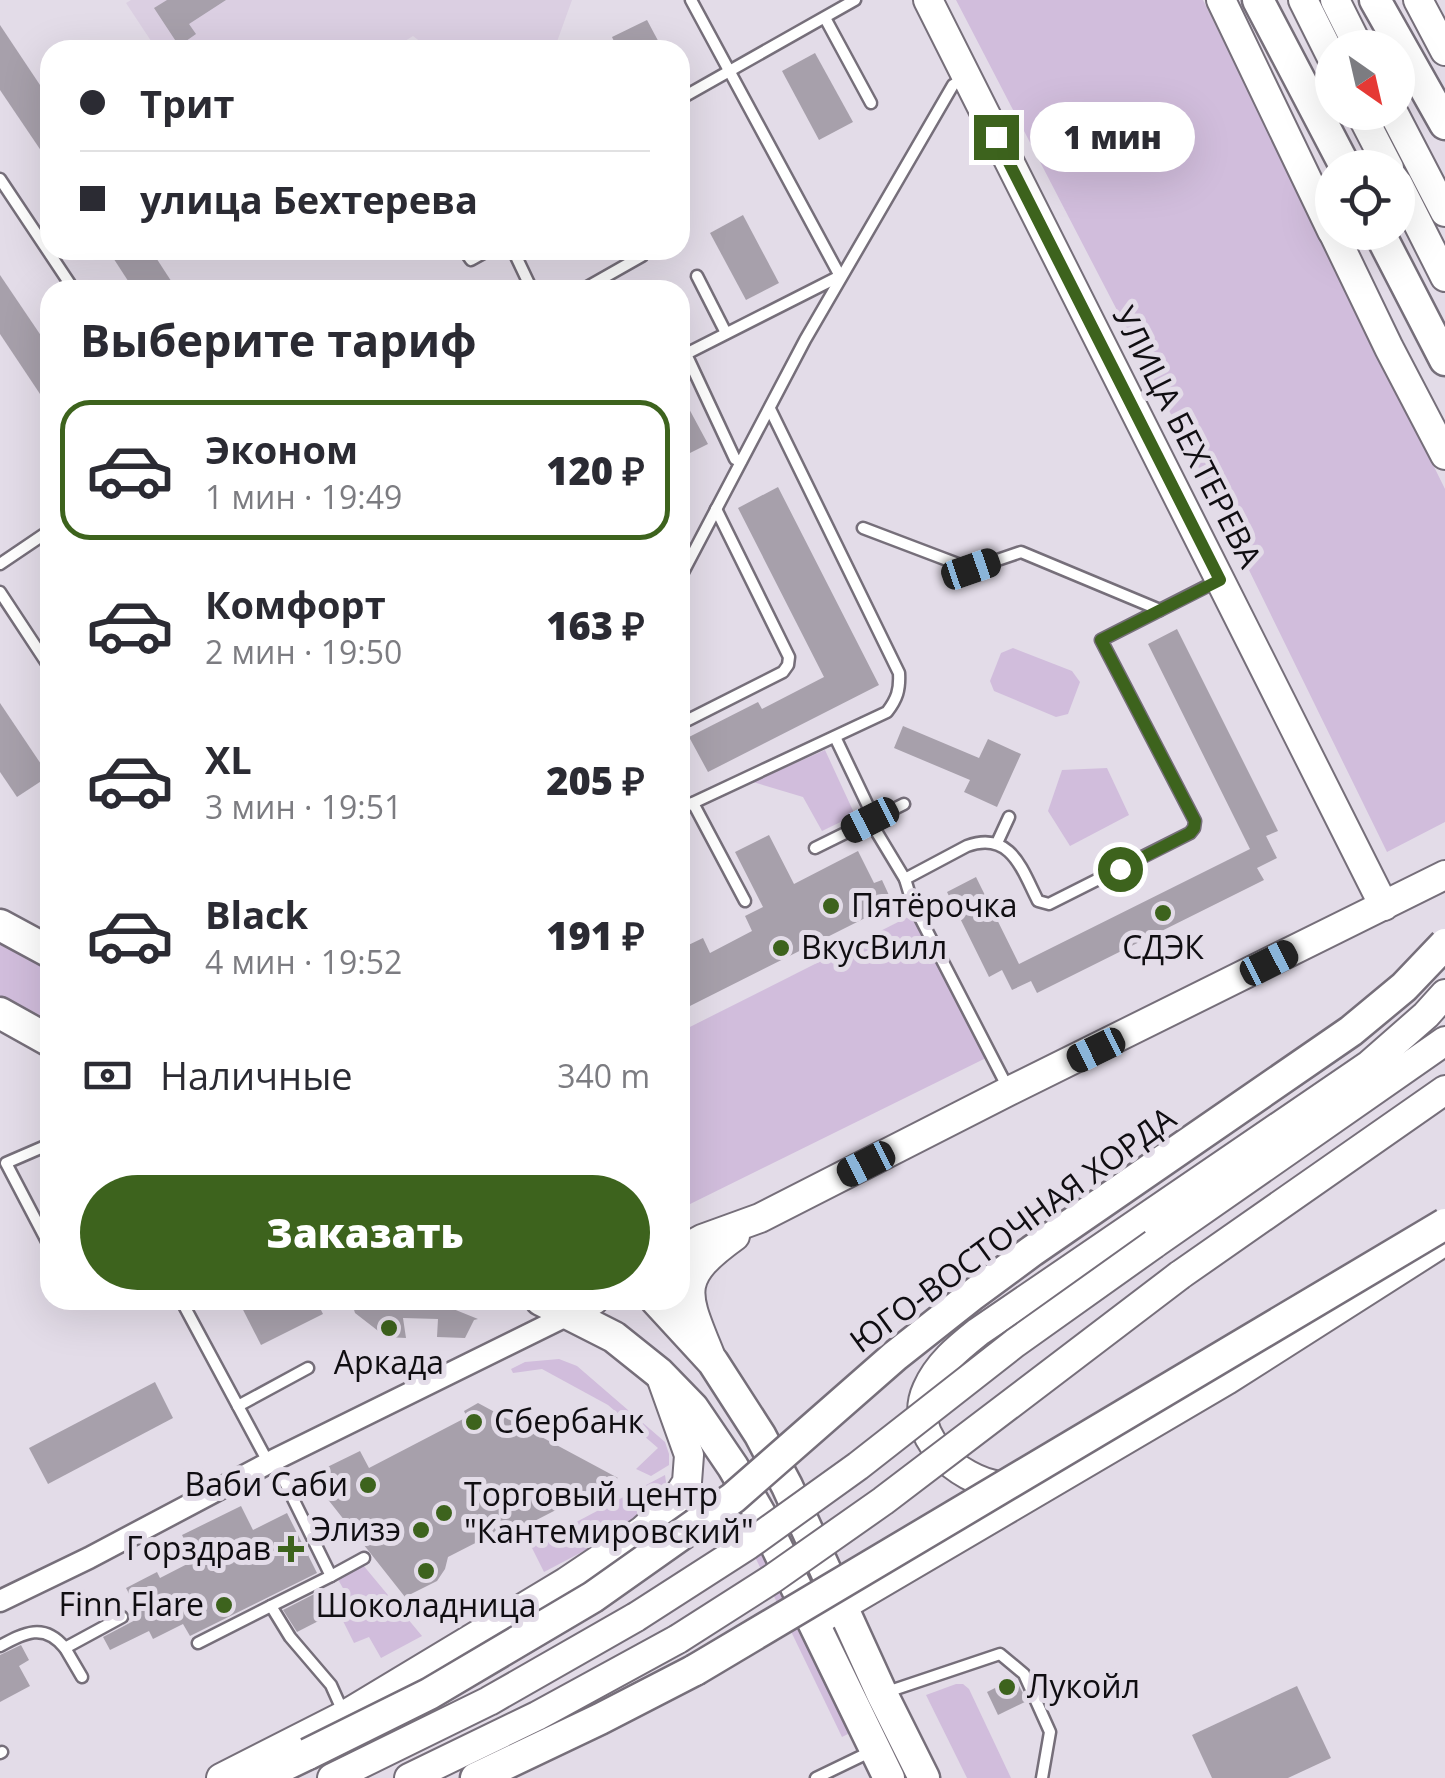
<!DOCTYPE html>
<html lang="ru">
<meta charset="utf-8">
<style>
:root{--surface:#fff;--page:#f7f7f7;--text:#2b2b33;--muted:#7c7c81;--line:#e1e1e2;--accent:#3d631d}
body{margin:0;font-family:"Open Sans",sans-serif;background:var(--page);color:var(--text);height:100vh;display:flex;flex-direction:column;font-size:38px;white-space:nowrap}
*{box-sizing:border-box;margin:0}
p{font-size:32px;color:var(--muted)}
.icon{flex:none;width:55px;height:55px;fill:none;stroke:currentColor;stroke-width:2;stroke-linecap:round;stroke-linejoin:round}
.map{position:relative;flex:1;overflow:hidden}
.sheet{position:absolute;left:40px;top:280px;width:650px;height:1030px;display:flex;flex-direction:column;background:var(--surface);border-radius:30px;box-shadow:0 10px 40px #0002}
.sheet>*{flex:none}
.top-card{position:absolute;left:40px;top:40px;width:650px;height:220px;border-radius:30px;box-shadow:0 10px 40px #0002;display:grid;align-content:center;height:220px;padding:0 40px;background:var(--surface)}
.needle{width:65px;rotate:146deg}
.controls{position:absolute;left:1315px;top:30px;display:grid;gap:20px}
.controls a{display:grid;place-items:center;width:100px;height:100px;border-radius:50%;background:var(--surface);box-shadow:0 10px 40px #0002;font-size:50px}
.end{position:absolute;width:45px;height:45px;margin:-22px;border:12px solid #3d631d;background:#fff;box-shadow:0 0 0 5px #fff}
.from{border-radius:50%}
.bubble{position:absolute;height:70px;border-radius:35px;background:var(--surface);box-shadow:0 10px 40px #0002;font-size:32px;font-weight:800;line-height:70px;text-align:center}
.car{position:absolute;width:30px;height:60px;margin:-30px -15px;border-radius:12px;box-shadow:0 0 8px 2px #0007;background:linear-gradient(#222 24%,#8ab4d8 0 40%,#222 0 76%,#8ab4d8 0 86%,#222 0)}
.top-card b{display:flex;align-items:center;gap:35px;height:95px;font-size:38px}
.top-card b+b{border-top:2px solid var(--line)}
.top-card i{width:25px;height:25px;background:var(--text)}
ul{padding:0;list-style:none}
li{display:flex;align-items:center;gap:30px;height:140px;margin:0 20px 15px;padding:0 20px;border:5px solid transparent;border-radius:30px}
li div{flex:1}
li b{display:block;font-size:38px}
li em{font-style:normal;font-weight:800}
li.current{border-color:var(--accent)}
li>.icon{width:90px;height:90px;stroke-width:1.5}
h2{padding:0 40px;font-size:45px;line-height:120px}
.pay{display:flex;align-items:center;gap:25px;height:110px;padding:0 40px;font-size:38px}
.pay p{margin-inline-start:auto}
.primary-button{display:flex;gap:20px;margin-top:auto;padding:20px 40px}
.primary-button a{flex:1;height:115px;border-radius:60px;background:var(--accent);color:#fff;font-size:40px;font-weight:800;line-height:115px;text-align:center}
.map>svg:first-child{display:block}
.built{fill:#dbcfe2}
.green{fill:#d1bddc}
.building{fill:#a7a0ab}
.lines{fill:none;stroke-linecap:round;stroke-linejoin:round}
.lane-casing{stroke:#766f7a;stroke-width:15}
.street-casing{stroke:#766f7a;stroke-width:25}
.secondary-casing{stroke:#766f7a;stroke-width:32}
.primary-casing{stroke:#766f7a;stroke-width:35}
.lane{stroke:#fff;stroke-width:10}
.street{stroke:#fff;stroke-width:20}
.secondary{stroke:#fff;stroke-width:28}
.primary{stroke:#fff;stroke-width:30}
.secondary-bridge-casing{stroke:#766f7a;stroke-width:32;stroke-linecap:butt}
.primary-bridge-casing{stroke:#766f7a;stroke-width:35;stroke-linecap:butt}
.secondary-bridge{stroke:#fff;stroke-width:28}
.primary-bridge{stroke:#fff;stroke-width:30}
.route{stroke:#3d631d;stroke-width:12}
.poi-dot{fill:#3d631d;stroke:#e3dce8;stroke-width:4}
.labels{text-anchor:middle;stroke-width:10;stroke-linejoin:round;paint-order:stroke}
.street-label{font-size:32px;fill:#100e12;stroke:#e3dce8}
.poi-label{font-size:32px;fill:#100e12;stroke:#e3dce8;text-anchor:start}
</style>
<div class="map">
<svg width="1445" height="1778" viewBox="0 0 1445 1778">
<rect width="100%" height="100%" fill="#e3dce8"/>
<!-- built -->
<polygon class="built" points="131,0 572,0 554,50 431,50 413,36 391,50 157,50 126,3"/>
<!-- green -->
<g class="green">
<polygon points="956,0 1203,0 1445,489 1445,822 1387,852 1201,472"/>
<polygon points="1013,648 1072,671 1080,682 1068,714 1056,717 994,691 990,681 1001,653"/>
<polygon points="825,750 855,815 822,831 803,797 753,782"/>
<polygon points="1107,768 1129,815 1070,846 1048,811 1062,770"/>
<polygon points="912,915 986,1058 680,1209 680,1032"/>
<polygon points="0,941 50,969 50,1026 0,998"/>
<polygon points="559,1359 577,1366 665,1442 669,1454 669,1465 651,1476 636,1469 658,1448 608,1405 542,1369 513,1373 511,1369 525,1362"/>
<polygon points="665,1475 666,1482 662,1496 639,1522 544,1572 531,1546"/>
<polygon points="741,1528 747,1530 759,1544 854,1731 842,1737"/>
<polygon points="363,1565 422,1636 381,1658 369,1637 354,1643 331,1597 344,1590 336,1576"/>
<polygon points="956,1684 963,1684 969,1689 1011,1778 967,1778 926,1695"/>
</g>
<!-- building -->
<g class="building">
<polygon points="167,0 226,0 189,24 196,34 179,46 154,8"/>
<polygon points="647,20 663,50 618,50 612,37"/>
<polygon points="0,25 50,100 50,164 0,90"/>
<polygon points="815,53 853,122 819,140 782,71"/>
<polygon points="743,215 779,283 746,300 710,233"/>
<polygon points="108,250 151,250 177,290 134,290"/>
<polygon points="0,275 50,349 50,409 0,334"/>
<polygon points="680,392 708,444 680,458"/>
<polygon points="778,487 879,685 708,772 689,737 758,702 762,709 824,677 738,508"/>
<polygon points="1177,629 1278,831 1266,836 1277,858 1257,868 1264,880 1037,993 1031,981 1012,990 1002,970 989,977 947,892 976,877 1019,964 1250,849 1148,644"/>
<polygon points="0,703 49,776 17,797 0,772"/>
<polygon points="903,726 979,758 988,739 1021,754 997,807 964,792 970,780 894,748"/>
<polygon points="769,835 794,884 858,851 874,883 882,880 893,904 680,1011 680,949 703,938 710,953 752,931 745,916 763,907 735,852"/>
<polygon points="238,1300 316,1300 323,1314 261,1345"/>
<polygon points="351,1300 431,1300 478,1319 474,1320 465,1338 437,1337 438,1319 403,1318 406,1338 386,1337 355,1313"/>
<polygon points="155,1382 173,1418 48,1484 29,1448"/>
<polygon points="478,1403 618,1478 519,1529 511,1541 491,1535 448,1557 445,1569 437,1581 405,1597 326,1497 313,1474 360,1451 369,1468 467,1417 464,1411"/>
<polygon points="241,1506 253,1530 287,1513 317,1573 190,1636 183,1624 153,1639 149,1631 110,1650 103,1637 141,1617 126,1588 157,1572 160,1578 195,1560 182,1535"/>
<polygon points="324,1589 336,1612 297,1632 283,1610"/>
<polygon points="21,1645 29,1660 19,1666 30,1686 0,1702 0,1655"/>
<polygon points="1015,1678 1027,1701 998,1715 987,1692"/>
<polygon points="1297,1686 1331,1758 1288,1778 1212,1778 1192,1735"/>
</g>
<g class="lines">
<!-- lane casing -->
<g class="lane-casing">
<g id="lane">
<polyline points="825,18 871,103"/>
<polyline points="680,99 855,0"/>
<polyline points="0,179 74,290"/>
<polyline points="464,250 471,260 489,250"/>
<polyline points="513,250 532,290"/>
<polyline points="697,276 726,333"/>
<polyline points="582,290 642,256 639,250"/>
<polyline points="686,354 735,459 741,461"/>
<polyline points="680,357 840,276 691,0"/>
<polyline points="863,528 971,569 1021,552 1160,610"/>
<polyline points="0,564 43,535 50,545"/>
<polyline points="680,578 805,340 953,85 966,77"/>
<polyline points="0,592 50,668"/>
<polyline points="688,720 783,672 788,665 789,657 716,509"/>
<polyline points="835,737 868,806 870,821 905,879 912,902 1009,1090"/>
<polyline points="693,803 745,901"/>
<path d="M680,809l207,-97c10,-13 13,-22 12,-39l-129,-264"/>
<polyline points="997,843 1009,817"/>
<polyline points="815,848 904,804"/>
<path d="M905,879l62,-33c44,-16 55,24 71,55l11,3 141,-71 4,-5 1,-7 -94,-181 118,-60"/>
<polyline points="50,1144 6,1163 50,1247"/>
<polyline points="181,1300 268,1462"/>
<polyline points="238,1406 308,1368"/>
<polyline points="274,1460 331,1576 271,1606 290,1637 331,1685 344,1714"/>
<polyline points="331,1576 364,1558"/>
<polyline points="198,1643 271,1606"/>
<path d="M0,1646c24,-13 44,-24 65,2l57,-31"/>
<polyline points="65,1648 82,1677"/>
<polyline points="884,1693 1000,1654 1024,1674 1050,1732 1042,1778"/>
<polyline points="0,1753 2,1752"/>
<polyline points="816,1778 874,1750"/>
</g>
</g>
<!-- street casing -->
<g class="street-casing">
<polyline id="street" points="0,1601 89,1558 274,1460 570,1314"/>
</g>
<!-- secondary casing -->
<g class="secondary-casing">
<g id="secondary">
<polyline points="928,0 1384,906"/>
<polyline points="1221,0 1332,231"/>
<polyline points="1303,0 1332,58"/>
<polyline points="1335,0 1359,48"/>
<polyline points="1418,0 1445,51"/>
<polyline points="1360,112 1389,168"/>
<polyline points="1393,112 1445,212"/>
<polyline points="1398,184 1445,277"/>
<polyline points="1333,232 1389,348 1445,455"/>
<polyline points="1154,1244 1445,1041"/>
<polyline points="680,1251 702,1239 760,1218 1009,1091 1445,875"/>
<polyline points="1180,1275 1445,1090"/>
<polyline points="570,1314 594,1300"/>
<path d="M710,1355c-25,-62 -35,-76 25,-119"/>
<path d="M1068,1472c-21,8 -44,18 -68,14 -42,-6 -94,-51 -73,-97 11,-25 31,-41 51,-57l391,-267 57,-50 19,-21"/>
<polyline points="822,1618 1227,1380 1445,1241"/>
<polyline points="221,1778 345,1715 566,1582 642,1531 675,1501 687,1482 689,1455 660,1374"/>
<polyline points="332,1778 489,1701 636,1617"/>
<polyline points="409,1778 537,1716 678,1639"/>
</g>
</g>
<!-- primary casing -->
<g class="primary-casing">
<g id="primary">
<polyline points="1258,0 1346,168"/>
<polyline points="1375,0 1445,124"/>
<polyline points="1379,232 1445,360"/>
<polyline points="0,925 50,952"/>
<polyline points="0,1013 50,1041"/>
<polyline points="541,1300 614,1337 659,1373 693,1408 733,1467 763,1519 889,1778"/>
<polyline points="656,1300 713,1362 760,1435 787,1486 882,1694 924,1778"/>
<polyline points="258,1778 308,1754"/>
<polyline points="476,1778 600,1719 695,1670"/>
</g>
</g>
<!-- lane -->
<use href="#lane" class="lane"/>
<!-- street -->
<use href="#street" class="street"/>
<!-- secondary -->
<use href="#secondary" class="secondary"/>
<!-- primary -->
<use href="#primary" class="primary"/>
<!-- secondary-bridge casing -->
<g class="secondary-bridge-casing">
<g id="secondary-bridge">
<polyline points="636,1617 748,1545 858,1466 1015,1343 1154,1244"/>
<polyline points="678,1639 772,1579 883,1501 1180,1275"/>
</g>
</g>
<!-- primary-bridge casing -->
<g class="primary-bridge-casing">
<g id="primary-bridge">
<polyline points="695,1670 1445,1224"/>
<polyline points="308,1754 429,1694 593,1597 733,1498 895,1356 971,1296 1032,1251 1351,1031 1404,987 1445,944"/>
</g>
</g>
<!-- secondary-bridge -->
<use href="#secondary-bridge" class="secondary-bridge"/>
<!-- primary-bridge -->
<use href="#primary-bridge" class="primary-bridge"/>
</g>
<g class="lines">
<!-- route -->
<polyline class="route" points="996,137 1220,580 1101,640 1195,821 1194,828 1190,833 1120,869"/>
</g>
<!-- markers -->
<g class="poi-dot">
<circle cx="831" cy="906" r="10"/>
<circle cx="1163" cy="913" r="10"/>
<circle cx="781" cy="948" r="10"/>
<circle cx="389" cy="1328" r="10"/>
<circle cx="474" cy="1422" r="10"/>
<circle cx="368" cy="1485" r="10"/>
<circle cx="444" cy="1513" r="10"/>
<circle cx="421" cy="1530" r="10"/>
<path d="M286 1534h10v10h10v10h-10v10h-10v-10h-10v-10h10z"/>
<circle cx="426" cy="1571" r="10"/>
<circle cx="224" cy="1605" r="10"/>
<circle cx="1007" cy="1687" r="10"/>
</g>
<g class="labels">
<!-- street labels -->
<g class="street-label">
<text transform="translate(1187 437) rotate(63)" y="11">УЛИЦА БЕХТЕРЕВА</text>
<text transform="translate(1013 1230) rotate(-36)" y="11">ЮГО-ВОСТОЧНАЯ ХОРДА</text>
</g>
<!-- poi labels -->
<g class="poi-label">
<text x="851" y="917">Пятёрочка</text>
<text x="801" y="959">ВкусВилл</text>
<text x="1163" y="959" text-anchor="middle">СДЭК</text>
<text x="389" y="1374" text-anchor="middle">Аркада</text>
<text x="494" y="1433">Сбербанк</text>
<text x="348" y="1496" text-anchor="end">Ваби Саби</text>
<text x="464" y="1506">Торговый центр<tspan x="464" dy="37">"Кантемировский"</tspan></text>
<text x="401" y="1541" text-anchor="end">Элизэ</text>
<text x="271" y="1560" text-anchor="end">Горздрав</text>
<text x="204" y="1616" text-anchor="end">Finn Flare</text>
<text x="426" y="1617" text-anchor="middle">Шоколадница</text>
<text x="1027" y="1698">Лукойл</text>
</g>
</g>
</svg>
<div class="controls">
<a><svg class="needle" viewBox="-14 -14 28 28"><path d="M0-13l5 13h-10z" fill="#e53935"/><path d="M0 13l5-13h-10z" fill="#7c7c81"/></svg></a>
<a><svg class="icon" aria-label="locate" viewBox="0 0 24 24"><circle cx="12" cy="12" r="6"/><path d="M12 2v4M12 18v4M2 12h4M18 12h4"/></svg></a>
</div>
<i class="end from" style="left:1120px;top:869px"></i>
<i class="end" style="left:996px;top:137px"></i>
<div class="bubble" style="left:1030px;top:102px;width:165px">1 мин</div>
<i class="car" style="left:971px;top:569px;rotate:71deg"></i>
<i class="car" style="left:870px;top:820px;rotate:243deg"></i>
<i class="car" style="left:1269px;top:963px;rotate:63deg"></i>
<i class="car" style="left:1096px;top:1050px;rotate:244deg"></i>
<i class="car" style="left:866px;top:1164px;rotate:243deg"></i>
<div class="top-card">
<b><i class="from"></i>Трит</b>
<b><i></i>улица Бехтерева</b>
</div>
<section class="sheet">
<h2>Выберите тариф</h2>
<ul>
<li class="current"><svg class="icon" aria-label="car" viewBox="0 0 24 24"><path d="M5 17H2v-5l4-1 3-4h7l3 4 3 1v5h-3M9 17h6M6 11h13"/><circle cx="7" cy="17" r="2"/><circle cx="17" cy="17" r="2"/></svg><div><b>Эконом</b><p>1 мин · 19:49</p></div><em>120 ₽</em></li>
<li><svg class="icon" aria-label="car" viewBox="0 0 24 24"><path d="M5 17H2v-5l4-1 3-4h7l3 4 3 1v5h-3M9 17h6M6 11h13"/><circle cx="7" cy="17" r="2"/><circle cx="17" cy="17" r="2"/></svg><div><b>Комфорт</b><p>2 мин · 19:50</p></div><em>163 ₽</em></li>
<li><svg class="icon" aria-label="car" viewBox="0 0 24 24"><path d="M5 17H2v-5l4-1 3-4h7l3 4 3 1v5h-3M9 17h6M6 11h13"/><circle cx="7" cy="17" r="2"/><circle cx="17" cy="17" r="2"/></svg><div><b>XL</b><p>3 мин · 19:51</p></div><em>205 ₽</em></li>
<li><svg class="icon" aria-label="car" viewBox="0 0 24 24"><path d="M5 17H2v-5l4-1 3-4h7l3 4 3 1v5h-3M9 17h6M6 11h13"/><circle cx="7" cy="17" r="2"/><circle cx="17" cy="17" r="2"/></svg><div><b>Black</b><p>4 мин · 19:52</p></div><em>191 ₽</em></li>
</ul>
<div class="pay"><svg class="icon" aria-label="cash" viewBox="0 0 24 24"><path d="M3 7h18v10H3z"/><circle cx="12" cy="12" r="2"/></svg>Наличные<p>340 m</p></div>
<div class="primary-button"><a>Заказать</a></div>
</section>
</div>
